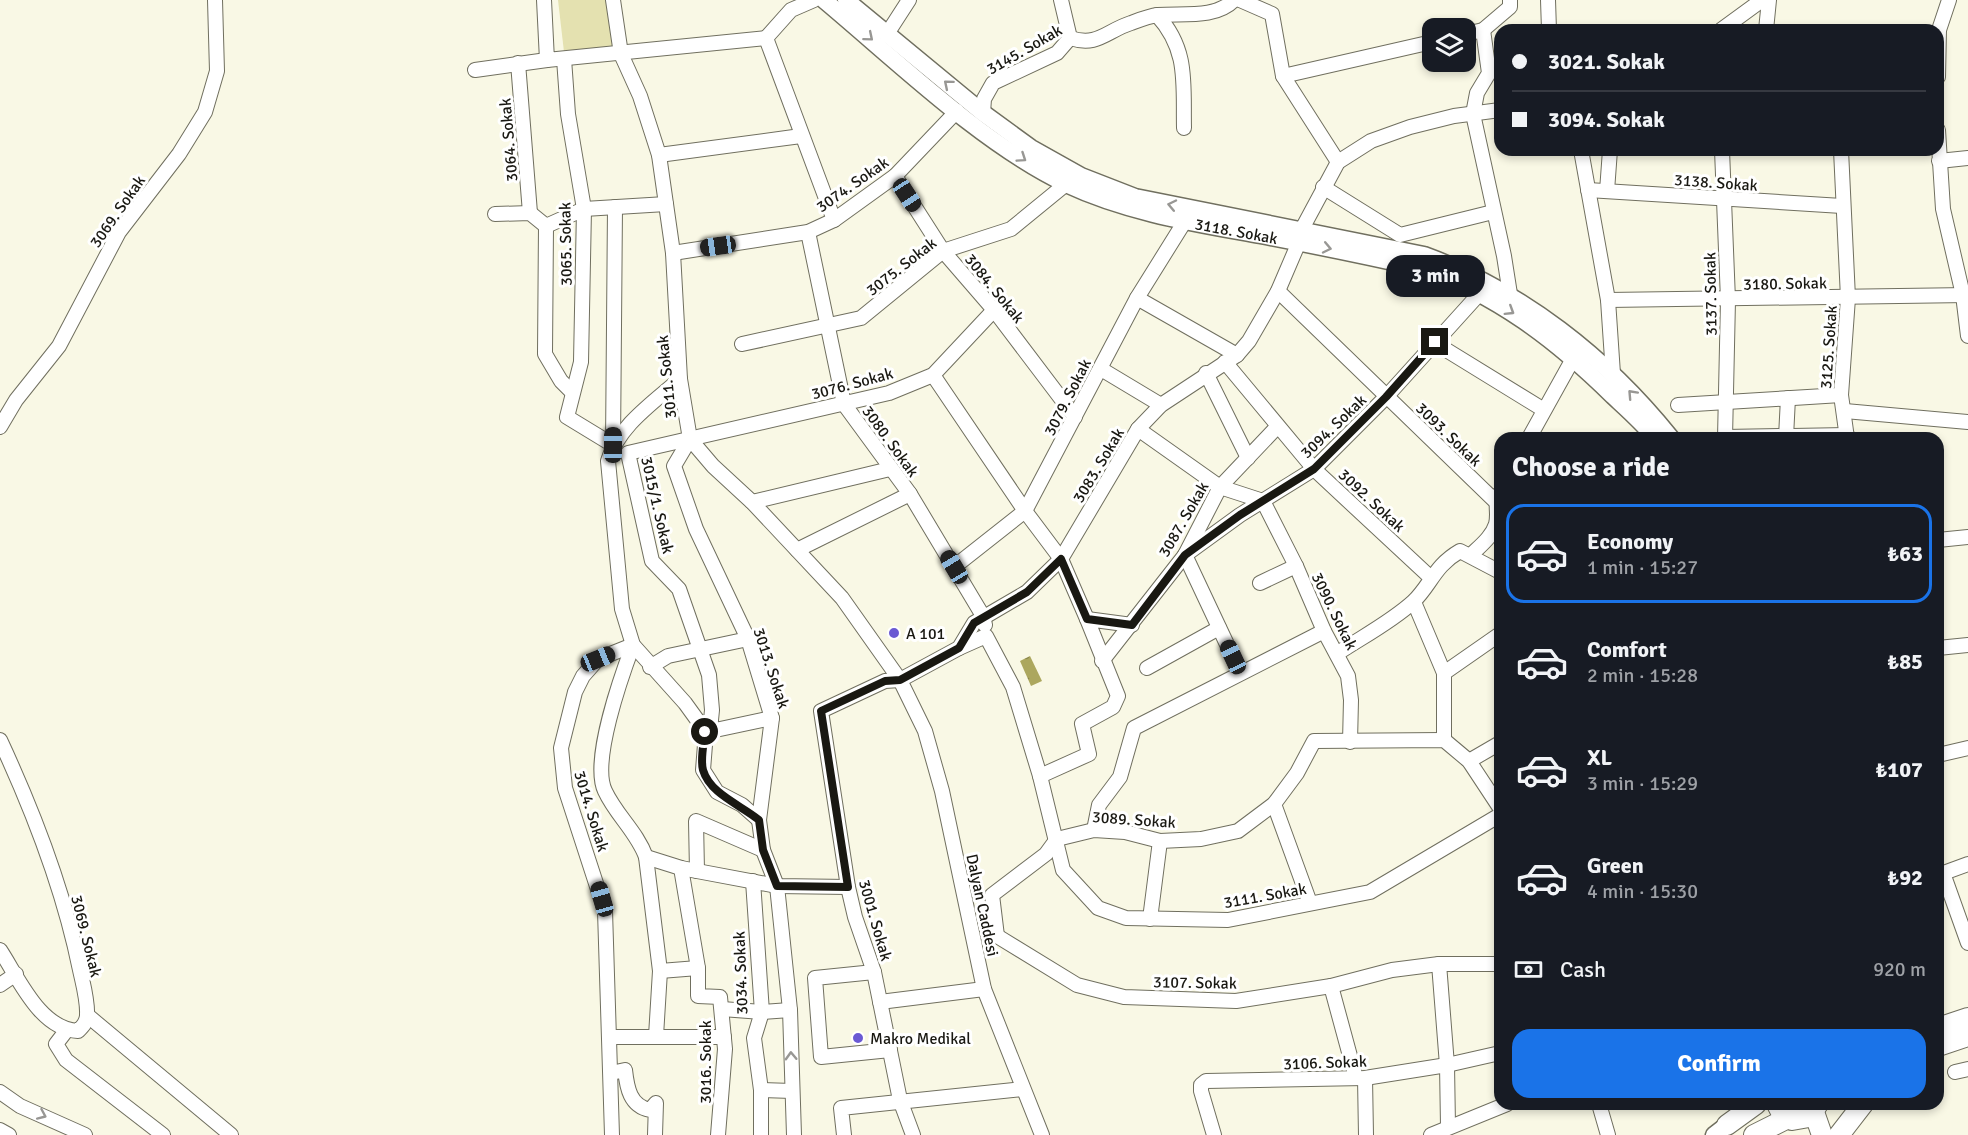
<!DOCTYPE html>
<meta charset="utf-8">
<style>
:root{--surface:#171b24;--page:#242831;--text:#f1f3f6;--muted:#9ea1a6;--line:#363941;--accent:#1a73e8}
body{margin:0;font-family:Signika,sans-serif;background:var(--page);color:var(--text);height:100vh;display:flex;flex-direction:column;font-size:22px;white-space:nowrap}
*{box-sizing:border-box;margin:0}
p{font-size:20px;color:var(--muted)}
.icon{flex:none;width:33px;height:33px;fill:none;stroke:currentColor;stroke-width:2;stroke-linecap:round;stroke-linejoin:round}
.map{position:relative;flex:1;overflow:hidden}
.panel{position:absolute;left:1494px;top:432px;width:450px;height:678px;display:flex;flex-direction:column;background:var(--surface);border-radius:18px;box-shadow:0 3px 9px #0003}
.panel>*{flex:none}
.banner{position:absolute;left:1494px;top:24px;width:450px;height:132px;border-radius:18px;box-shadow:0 3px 9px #0003;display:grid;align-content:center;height:132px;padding:0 18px;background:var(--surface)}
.buttons{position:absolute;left:1422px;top:18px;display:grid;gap:12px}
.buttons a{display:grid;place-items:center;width:54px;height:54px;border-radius:12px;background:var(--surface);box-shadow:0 3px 9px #0003;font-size:30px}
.end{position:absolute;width:27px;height:27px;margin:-14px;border:8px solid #191812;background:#fff;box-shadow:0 0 0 3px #fff}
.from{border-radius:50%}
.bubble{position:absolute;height:42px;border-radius:18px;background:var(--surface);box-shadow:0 3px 9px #0003;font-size:20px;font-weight:700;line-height:42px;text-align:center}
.car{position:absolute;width:18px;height:36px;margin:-18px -9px;border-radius:8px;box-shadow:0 0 4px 2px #0007;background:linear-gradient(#222 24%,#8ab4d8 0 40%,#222 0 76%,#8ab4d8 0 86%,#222 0)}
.banner b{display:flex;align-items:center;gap:21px;height:57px;font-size:22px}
.banner b+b{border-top:2px solid var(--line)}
.banner i{width:15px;height:15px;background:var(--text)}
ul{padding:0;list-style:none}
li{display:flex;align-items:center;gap:18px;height:99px;margin:0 12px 9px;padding:0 6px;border:3px solid transparent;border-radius:18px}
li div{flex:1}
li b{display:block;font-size:22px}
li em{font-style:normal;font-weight:700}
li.selected{border-color:var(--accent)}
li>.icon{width:54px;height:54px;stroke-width:1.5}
h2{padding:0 18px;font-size:27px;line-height:72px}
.pay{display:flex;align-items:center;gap:15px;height:66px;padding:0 18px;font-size:22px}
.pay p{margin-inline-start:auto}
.primary-button{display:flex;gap:12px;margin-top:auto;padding:12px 18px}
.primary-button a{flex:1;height:69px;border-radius:18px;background:var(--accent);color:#fff;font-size:24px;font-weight:700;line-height:69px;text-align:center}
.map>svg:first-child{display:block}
.park{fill:#e4e1b0}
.water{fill:url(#water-ripples)}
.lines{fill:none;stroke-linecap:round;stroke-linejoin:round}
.minor-casing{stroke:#706f5f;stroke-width:16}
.major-casing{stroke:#706f5f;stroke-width:19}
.highway-casing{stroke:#706f5f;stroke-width:22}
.minor{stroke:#fff;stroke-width:14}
.major{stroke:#fff;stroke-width:16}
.highway{stroke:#fff;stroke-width:20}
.oneway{stroke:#989794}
.route{stroke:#191812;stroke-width:8}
.poi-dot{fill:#6a59d3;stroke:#fff;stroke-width:2}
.labels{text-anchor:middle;stroke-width:6;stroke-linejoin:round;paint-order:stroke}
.street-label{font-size:16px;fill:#191812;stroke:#fff}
.poi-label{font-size:16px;fill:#191812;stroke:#fff;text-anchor:start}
</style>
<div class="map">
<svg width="1968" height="1135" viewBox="0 0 1968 1135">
<defs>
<pattern id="water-ripples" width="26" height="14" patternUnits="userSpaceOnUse" patternTransform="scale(1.5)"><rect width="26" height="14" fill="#aca75e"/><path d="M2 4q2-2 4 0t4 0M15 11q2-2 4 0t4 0" fill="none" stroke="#8b874c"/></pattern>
</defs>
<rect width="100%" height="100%" fill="#f9f8e5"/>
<!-- park -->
<polygon class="park" points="558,0 607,0 615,47 564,52"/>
<!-- water -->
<polygon class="water" points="1030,656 1042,681 1031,686 1020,661"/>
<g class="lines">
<!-- minor casing -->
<g class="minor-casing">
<g id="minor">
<polyline points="544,0 547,60 766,38"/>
<polyline points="613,0 621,54 640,96 659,155 673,253 680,379 690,439 713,466 752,502 842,598 900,680 925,731 942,791 984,989 1042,1135"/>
<polyline points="1061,0 1070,38"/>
<polyline points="1240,0 1272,14 1283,76 1338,162"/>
<polyline points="1548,0 1549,30"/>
<path d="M1157,15c32,35 26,69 27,113"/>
<polyline points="1483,30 1489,73 1477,93 1473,114 1504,256 1510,294"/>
<polyline points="1721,30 1762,0"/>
<polyline points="1766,30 1769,0"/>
<polyline points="887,34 909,0"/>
<polyline points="1466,34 1483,30 1510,7 1510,0"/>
<polyline points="766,38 834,220"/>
<polyline points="766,38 791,10 814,0"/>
<path d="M1070,38c28,9 36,-7 61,-15 8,-3 18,-7 27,-8 25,-2 57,4 76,-15"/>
<polyline points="564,59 568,114 584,209 581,362 567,417 613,445"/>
<polyline points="518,63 530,213"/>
<polyline points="475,70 547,60"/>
<polyline points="1283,76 1432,42"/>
<polyline points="1938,77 1939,30 1949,0"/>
<polyline points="983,113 984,99 993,83 1057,53 1070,38"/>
<polyline points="1938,130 1943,209 1963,295 1968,336"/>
<polyline points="1581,150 1608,300 1613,374"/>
<polyline points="1722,150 1728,300 1725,438"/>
<polyline points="1841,150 1848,298 1841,395 1847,438"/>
<polyline points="659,155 801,136"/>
<polyline points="1939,161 1968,158"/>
<polyline points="895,176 943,251 994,310 1075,417"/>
<polyline points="1323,187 1400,235 1493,212"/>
<polyline points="1588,190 1842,206"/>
<polyline points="1607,191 1610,150"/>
<polyline points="495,214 530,213 546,226 584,209 666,204"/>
<polyline points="546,226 545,354 561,381 572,392"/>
<polyline points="1302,229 1338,162 1371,141 1410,127 1454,116 1500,110"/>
<polyline points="808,232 844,404 910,494 983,616 985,625"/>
<polyline points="673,253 808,232 834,220 895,176 957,111"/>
<polyline points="1278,291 1495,501"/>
<polyline points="1137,298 1237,355"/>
<polyline points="1608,300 1968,295"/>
<polyline points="1435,343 1544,410"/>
<polyline points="742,344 861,318 943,251 1011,229 1066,184"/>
<polyline points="1225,362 1314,469 1430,577"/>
<polyline points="1101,369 1161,405"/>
<polyline points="1206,373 1248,458"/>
<polyline points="933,375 1025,511 1061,559 1087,619"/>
<path d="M680,379c-27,24 -62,47 -72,82l14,148 11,36 52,58 21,29 -3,38 14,22 25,13 17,15"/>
<polyline points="1678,405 1841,395"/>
<polyline points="1845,411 1968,422"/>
<polyline points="0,427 16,400 59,346 119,232 179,154 205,112 217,71 215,0"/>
<polyline points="1138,429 1220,487 1263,501"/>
<polyline points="1725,437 1847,435"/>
<polyline points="1786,437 1788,398"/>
<polyline points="1529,438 1574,357"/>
<polyline points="690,439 674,466 696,529 748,639 772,718 759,820 763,850 777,886 790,1010 794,1135"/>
<polyline points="613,445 615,207"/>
<polyline points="1263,501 1296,566 1324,631 1348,676 1351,700 1350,742"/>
<polyline points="752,502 890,469"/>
<polyline points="1938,540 1968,537"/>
<polyline points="797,550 910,494"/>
<polyline points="1185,555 1240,515 1314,469 1386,397 1480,293"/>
<polyline points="1185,555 1240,672"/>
<path d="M1471,555c9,-9 21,-18 25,-31 3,-11 -2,-20 3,-30"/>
<polyline points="954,567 1025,511 1137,298 1185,221"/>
<polyline points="1260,583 1296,566"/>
<polyline points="1414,602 1444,673 1444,740"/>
<path d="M633,645c-12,32 -42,117 -28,146 11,24 32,41 41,66l14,114 -4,65"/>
<polyline points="959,648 986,636 1013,687 1040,776 1063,870 1098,908 1126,918 1228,920 1370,892 1500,815"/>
<polyline points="1938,648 1968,645"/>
<path d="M1338,653c24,-16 53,-31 75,-51 18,-17 21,-36 47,-51l40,21"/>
<polyline points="1102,661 1185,555 1220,487 1276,428"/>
<polyline points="650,667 668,656 748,639"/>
<polyline points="1147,668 1219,628"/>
<polyline points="1444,673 1500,634"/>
<polyline points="706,732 711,720 712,710 709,675 679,589 652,561 628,453 889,393 933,375 994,310"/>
<polyline points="706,732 772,718"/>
<path d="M0,740c34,73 64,151 80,230 3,14 8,31 7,46 -1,7 -4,10 -9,15 -38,-2 -59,-52 -78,-81"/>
<polyline points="1938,755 1968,748"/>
<polyline points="1469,761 1500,743"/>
<polyline points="1040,776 1089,754 1082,724 1113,707 1118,696 1087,619 1132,625"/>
<polyline points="1274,804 1310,903"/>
<polyline points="1094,830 1099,805 1120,777 1134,728 1324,631"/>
<polyline points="646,857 681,868 777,886 848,887"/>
<polyline points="681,868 698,968 698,996 720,997 725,1049 718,1135"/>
<polyline points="697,871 696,821 763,850"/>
<polyline points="1943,873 1968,943"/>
<polyline points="1938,875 1968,864"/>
<polyline points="753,881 762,1012 754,1038 761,1090 761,1135"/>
<polyline points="1150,919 1160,841"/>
<polyline points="997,936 992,895 1046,854 1057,839 1094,830 1125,832 1160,841 1201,839 1238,831 1274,804 1297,773 1314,741 1444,740 1469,761 1500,808"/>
<polyline points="997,936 1077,985 1124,997 1236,1001 1331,986 1392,970 1439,964 1500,964"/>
<polyline points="1439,964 1447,1065 1448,1126"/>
<polyline points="660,971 698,968"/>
<polyline points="874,972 815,978 821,1057 890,1050"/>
<polyline points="0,985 16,974"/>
<polyline points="1331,986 1356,1078"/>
<polyline points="880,1002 984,989"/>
<polyline points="722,1009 762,1012 790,1010"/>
<polyline points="87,1015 231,1135"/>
<polyline points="66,1031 56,1044 66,1060 163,1135"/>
<polyline points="610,1037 724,1037"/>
<polyline points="1955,1072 1968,1069"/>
<path d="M611,1073l14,-3c2,18 5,36 25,40l6,-7 -1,32"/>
<polyline points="1365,1078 1366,1135"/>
<polyline points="761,1090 792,1091"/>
<polyline points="0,1092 20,1106 85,1135"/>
<polyline points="1599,1104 1608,1135"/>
<polyline points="0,1130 9,1135"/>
<polyline points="612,1135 605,911 565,788 561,748 575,692 583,676 598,659 633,645"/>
<polyline points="844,1135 841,1108 1022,1089"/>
<polyline points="913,1135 900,1100 874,972 855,917 848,887 821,711 885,681 900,680 959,648 974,623 1027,592 1061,559 1138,429 1161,405 1237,355 1249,341 1278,291 1299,242"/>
<polyline points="1214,1135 1201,1091 1201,1085 1206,1081 1365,1078 1447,1065 1500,1053"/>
<polyline points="1431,1135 1507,1104"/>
</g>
</g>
<!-- major casing -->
<g class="major-casing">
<g id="major">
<path id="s1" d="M824,0c72,60 158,144 242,184 62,29 128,39 194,51 53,10 107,21 160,33 76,26 136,72 193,128 14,13 30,27 42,42"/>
<path d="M846,0l137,113 48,35 50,28 54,21 289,58c98,36 182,102 247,183"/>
<polyline points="1714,1135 1727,1125"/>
</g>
</g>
<!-- highway casing -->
<g class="highway-casing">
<g id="highway">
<polyline points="1938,1028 1968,1018"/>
<polyline points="1938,1046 1968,1036"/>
<polyline points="1777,1104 1782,1114 1792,1120 1809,1117 1818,1104"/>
<polyline points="1814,1112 1822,1135"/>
<polyline points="1727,1125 1756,1104"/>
<polyline points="1754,1135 1788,1118"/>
<polyline points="1839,1135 1863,1104"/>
</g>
</g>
<!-- minor -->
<use href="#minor" class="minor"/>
<!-- major -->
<use href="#major" class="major"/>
<!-- highway -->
<use href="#highway" class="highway"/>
</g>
<!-- one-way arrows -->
<defs><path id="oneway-chevron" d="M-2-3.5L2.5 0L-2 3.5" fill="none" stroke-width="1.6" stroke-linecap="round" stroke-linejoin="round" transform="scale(1.5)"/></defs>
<g class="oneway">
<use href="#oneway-chevron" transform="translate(869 37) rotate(40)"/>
<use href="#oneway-chevron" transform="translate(948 84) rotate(-140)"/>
<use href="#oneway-chevron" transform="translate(1022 158) rotate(34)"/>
<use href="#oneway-chevron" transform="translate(1172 205) rotate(-168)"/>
<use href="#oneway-chevron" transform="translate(1327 248) rotate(12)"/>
<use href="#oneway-chevron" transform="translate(1510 311) rotate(32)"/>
<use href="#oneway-chevron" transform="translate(1632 394) rotate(-133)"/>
<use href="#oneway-chevron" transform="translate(791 1056) rotate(-92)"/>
<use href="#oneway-chevron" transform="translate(42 1115) rotate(24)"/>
</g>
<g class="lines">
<!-- route -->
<path class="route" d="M705,732c-1,11 -5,27 -2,38 7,24 38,35 56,50l4,30 14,36 71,1 -27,-176 64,-30 15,-1 59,-32 15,-25 53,-31 34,-33 26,60 45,6 53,-70 55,-40 74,-46 72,-72 49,-55"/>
</g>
<!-- markers -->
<g class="poi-dot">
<circle cx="894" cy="633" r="6"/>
<circle cx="858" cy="1038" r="6"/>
</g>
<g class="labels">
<!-- street labels -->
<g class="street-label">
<text transform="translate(1024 49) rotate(-30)" y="6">3145. Sokak</text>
<text transform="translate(508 140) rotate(-95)" y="6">3064. Sokak</text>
<text transform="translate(1716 182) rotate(4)" y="6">3138. Sokak</text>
<text transform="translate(852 184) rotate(-35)" y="6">3074. Sokak</text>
<text transform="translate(117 211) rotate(-55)" y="6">3069. Sokak</text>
<text dy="6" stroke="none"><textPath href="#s1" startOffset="482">3118. Sokak</textPath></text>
<text transform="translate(565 244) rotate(-91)" y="6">3065. Sokak</text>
<text transform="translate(901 266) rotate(-38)" y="6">3075. Sokak</text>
<text transform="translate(1785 283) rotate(-1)" y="6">3180. Sokak</text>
<text transform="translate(995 288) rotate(51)" y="6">3084. Sokak</text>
<text transform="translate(1710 294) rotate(-91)" y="6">3137. Sokak</text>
<text transform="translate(1828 347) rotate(-86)" y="6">3125. Sokak</text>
<text transform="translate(666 377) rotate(-96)" y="6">3011. Sokak</text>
<text transform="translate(852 383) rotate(-15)" y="6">3076. Sokak</text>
<text transform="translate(1067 397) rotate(-63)" y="6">3079. Sokak</text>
<text transform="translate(1333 426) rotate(-44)" y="6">3094. Sokak</text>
<text transform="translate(1449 434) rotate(44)" y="6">3093. Sokak</text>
<text transform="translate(891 441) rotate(54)" y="6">3080. Sokak</text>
<text transform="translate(1098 465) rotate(-59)" y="6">3083. Sokak</text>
<text transform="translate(1372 500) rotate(43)" y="6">3092. Sokak</text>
<text transform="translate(658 505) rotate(77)" y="6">3015/1. Sokak</text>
<text transform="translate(1183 519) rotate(-60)" y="6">3087. Sokak</text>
<text transform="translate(1335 611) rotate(64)" y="6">3090. Sokak</text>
<text transform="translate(772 668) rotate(72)" y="6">3013. Sokak</text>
<text transform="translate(592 811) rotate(73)" y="6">3014. Sokak</text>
<text transform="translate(1134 819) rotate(4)" y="6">3089. Sokak</text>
<text transform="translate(1265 895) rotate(-10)" y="6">3111. Sokak</text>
<text transform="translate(983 905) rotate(78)" y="6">Dalyan Caddesi</text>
<text transform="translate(876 920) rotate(74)" y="6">3001. Sokak</text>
<text transform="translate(87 936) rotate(76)" y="6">3069. Sokak</text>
<text transform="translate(740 973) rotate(-92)" y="6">3034. Sokak</text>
<text transform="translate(1195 982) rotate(1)" y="6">3107. Sokak</text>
<text transform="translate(705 1062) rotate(-90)" y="6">3016. Sokak</text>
<text transform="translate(1325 1062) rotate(-2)" y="6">3106. Sokak</text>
</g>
<!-- poi labels -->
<g class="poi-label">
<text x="906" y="639">A 101</text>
<text x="870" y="1044">Makro Medikal</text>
</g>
</g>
</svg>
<div class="buttons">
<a><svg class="icon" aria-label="layers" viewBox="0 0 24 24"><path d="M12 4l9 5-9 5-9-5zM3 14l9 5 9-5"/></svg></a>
</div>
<i class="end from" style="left:705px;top:732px"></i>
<i class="end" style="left:1435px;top:342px"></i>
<div class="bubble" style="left:1386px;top:255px;width:99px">3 min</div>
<i class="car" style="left:907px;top:195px;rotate:147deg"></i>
<i class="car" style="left:718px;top:246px;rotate:262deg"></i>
<i class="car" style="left:613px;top:445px;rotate:0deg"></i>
<i class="car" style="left:954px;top:567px;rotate:329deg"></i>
<i class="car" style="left:1233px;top:657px;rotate:335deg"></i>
<i class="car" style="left:598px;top:659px;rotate:68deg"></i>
<i class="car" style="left:602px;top:899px;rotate:344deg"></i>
<div class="banner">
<b><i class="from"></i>3021. Sokak</b>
<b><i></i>3094. Sokak</b>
</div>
<section class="panel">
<h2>Choose a ride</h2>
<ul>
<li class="selected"><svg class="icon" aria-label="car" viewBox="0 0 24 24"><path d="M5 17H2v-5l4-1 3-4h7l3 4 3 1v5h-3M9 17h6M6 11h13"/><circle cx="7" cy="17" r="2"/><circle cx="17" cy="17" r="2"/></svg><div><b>Economy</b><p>1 min · 15:27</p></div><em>₺63</em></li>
<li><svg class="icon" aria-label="car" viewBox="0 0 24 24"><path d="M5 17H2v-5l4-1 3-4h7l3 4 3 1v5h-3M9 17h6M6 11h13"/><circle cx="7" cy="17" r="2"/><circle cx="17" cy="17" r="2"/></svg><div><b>Comfort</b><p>2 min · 15:28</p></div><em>₺85</em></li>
<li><svg class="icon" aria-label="car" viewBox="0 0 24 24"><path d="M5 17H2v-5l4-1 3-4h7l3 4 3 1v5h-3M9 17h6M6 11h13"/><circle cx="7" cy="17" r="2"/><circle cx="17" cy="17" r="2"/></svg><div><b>XL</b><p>3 min · 15:29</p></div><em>₺107</em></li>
<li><svg class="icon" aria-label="car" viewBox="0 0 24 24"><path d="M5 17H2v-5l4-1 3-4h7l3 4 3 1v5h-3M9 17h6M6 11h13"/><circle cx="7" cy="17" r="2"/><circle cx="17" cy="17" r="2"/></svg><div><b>Green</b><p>4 min · 15:30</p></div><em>₺92</em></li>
</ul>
<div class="pay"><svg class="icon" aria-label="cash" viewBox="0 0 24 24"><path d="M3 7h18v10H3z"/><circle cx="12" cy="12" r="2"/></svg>Cash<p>920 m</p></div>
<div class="primary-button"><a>Confirm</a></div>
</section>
</div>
